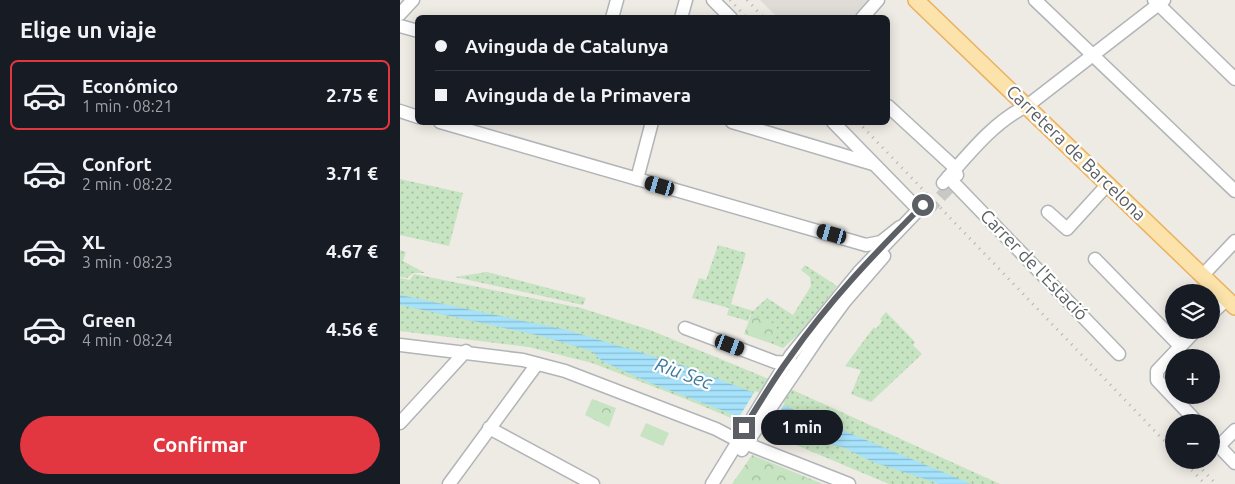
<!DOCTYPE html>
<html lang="es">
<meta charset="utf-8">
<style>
:root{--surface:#171b24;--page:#20242c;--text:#f1f3f6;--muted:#9ea1a6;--line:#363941;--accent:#e23640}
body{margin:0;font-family:Ubuntu,sans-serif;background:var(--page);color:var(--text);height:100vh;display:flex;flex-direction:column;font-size:19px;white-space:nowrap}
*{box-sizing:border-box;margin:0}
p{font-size:16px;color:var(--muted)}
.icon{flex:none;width:28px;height:28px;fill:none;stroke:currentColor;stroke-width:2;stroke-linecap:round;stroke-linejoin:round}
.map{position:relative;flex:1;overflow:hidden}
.panel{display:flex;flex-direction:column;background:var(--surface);width:400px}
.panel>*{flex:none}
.banner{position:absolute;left:15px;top:15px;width:475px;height:110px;border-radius:8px;box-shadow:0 2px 12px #0003;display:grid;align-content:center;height:110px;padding:0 20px;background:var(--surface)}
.tools{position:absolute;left:765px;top:284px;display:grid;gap:10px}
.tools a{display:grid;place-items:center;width:55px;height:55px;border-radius:50%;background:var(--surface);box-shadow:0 2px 12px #0003;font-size:25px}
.end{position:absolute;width:22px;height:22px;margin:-11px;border:6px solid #5c6064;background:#fff;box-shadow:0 0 0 2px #fff}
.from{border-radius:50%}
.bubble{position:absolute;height:35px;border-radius:18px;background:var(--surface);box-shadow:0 2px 12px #0003;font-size:16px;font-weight:600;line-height:35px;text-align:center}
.car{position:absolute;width:15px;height:30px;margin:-15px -8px;border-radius:6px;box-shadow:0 0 4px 1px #0007;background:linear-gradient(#222 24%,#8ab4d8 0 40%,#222 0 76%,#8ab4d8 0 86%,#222 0)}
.banner b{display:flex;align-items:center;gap:18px;height:48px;font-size:19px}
.banner b+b{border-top:1px solid var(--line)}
.banner i{width:12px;height:12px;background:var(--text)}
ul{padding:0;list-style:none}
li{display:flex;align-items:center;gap:15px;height:70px;margin:0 10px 8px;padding:0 10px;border:2px solid transparent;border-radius:8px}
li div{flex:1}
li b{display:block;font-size:19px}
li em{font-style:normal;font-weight:600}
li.active{border-color:var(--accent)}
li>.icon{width:45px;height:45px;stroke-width:1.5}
h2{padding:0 20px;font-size:22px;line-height:60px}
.button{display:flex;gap:10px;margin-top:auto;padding:10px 20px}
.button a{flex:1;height:58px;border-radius:30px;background:var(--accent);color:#fff;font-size:20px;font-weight:600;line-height:58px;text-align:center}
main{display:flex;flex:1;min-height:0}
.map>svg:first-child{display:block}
.industrial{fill:#dfdcd8}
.grass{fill:url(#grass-dots)}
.park{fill:url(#park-crowns)}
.pitch{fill:#c6e4c1}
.water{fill:url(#water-rules)}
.pier{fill:#eeeae4}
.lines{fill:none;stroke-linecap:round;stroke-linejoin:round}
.minor-tunnel{stroke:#cac8c4;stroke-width:12;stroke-dasharray:12 6;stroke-linecap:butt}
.minor-casing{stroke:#b1b5b8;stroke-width:15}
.major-casing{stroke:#ebb15f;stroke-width:18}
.minor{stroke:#fff;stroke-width:12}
.major{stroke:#fbe3ab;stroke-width:15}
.rail{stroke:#b2b3b4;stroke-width:3;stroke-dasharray:1 6;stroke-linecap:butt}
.route{stroke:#5c6064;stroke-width:6}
.labels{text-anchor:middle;stroke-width:4.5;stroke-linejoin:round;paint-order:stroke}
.street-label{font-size:18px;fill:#5c6064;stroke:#fff}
.water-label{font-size:19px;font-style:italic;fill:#3e799b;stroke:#fff}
</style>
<main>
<section class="panel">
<h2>Elige un viaje</h2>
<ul>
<li class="active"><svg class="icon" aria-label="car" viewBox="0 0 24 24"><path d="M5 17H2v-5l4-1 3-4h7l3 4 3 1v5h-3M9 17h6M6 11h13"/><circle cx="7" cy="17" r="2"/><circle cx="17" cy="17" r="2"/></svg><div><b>Económico</b><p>1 min · 08:21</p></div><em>2.75 €</em></li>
<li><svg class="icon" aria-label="car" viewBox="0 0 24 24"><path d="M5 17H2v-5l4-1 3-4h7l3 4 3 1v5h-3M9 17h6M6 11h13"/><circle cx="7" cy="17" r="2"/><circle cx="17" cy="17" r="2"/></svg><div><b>Confort</b><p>2 min · 08:22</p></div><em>3.71 €</em></li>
<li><svg class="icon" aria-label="car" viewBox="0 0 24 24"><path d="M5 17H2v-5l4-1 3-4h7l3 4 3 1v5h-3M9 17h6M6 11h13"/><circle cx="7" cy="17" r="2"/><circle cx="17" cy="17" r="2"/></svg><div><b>XL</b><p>3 min · 08:23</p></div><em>4.67 €</em></li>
<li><svg class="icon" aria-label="car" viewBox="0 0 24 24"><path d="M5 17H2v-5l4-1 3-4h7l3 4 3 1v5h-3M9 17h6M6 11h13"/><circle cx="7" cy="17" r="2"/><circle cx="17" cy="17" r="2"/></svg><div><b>Green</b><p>4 min · 08:24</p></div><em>4.56 €</em></li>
</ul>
<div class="button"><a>Confirmar</a></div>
</section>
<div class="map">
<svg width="835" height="484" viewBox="0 0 835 484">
<defs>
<pattern id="grass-dots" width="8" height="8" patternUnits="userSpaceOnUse" patternTransform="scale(1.25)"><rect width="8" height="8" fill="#c6e4c1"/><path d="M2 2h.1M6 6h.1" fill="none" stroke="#a4bca0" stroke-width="1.8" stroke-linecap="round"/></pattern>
<pattern id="park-crowns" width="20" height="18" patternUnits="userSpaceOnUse" patternTransform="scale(1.25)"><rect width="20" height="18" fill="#c6e4c1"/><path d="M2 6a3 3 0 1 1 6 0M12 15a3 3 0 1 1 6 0" fill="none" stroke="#a4bca0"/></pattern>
<pattern id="water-rules" width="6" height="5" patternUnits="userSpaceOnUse" patternTransform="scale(1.25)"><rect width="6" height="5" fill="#a6e2fb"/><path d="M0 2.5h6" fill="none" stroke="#8abbcf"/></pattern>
</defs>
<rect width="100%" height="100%" fill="#eeeae4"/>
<!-- industrial -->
<polygon class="industrial" points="360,0 471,0 455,18 377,17"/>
<!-- grass -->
<g class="grass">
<polygon points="0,179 63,193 49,246 0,235"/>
<polygon points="318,245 346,253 331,304 353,311 367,298 393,315 411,286 410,277 401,270 405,265 437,286 402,331 383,348 370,343 377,325 350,315 348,321 327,315 329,308 292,298 299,278 306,280"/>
<polygon points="0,250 6,252 3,261 25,273 13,273 7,278 0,277"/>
<polygon points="87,272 186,298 183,305 55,277"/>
<polygon points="14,274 181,308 250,330 364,377 600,484 489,484 293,402 192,363 129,347 0,331 0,278 10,280"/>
<polygon points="486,312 515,342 513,345 522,354 471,402 451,394 461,370 445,366 474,327 476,329 482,321 480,319"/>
</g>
<!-- park -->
<g class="park">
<polygon points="351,315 377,325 370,343 344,334"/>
<polygon points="192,399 216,408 209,427 185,415"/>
<polygon points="352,455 423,484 332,484"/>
</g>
<!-- pitch -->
<polygon class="pitch" points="246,423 269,433 263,446 240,436"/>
<!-- water -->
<polygon class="water" points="0,295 167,330 281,365 352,392 571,484 540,484 473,462 445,448 374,430 248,382 202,361 192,351 141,336 0,305"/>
<!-- pier -->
<polygon class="pier" points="355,391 385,403 368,431 338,419"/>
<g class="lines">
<!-- minor-tunnel -->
<polyline class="minor-tunnel" points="528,210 549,188"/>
<!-- minor casing -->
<g class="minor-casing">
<g id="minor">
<polyline points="313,0 331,18"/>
<polyline points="635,0 835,191"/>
<polyline points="754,0 835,79"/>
<polyline points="0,14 13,0"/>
<polyline points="212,18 217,0"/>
<polyline points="281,18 286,0"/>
<polyline points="462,18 478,0"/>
<polyline points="0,26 18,31"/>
<polyline points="488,106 552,165 557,175"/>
<polyline points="0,111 18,117"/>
<polyline points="40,122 466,245 481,242 500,227"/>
<polyline points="332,122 473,164"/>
<polyline points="433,122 518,209"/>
<polyline points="548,177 719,354"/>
<polyline points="237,179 252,122"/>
<path d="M543,183c24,-27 51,-62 84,-77l137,-106"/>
<polyline points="648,212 667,229 708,184"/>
<polyline points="695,259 780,346"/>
<polyline points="802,276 835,241"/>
<polyline points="811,314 827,299"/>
<polyline points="285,328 375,362 391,363"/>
<polyline points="796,330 757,371 757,380 797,422"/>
<polyline points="0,345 123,360 165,371 316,429 337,440 449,484"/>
<polyline points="0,423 66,351"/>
<polyline points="89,428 193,484"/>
<polyline points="811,438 835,463"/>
<polyline points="819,446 835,430"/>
<polyline points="342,450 420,335 445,301 484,256"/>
<polyline points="49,484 137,364"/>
<polyline points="312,484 391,355 459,272 523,205"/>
</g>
</g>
<!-- major casing -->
<g class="major-casing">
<polyline id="major" points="516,0 835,307"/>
</g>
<!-- minor -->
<use href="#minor" class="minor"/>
<!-- major -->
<use href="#major" class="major"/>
<!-- rail -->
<g class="rail">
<polyline points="330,0 347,18"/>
<polyline points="347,0 364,18"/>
<polyline points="458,122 774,451"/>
<polyline points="782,460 805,484"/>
<polyline points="793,460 816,484"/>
</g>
</g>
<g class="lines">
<!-- route -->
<path class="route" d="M344,428c15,-24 29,-48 46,-71 38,-55 86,-105 133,-152"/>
</g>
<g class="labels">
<!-- street labels -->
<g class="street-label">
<text transform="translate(676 153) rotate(44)" y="6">Carretera de Barcelona</text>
<text transform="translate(634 265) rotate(46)" y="6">Carrer de l'Estació</text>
</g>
<!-- water labels -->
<g class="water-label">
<text transform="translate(284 373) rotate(20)" y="7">Riu Sec</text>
</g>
</g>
</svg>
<div class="tools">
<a><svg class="icon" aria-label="layers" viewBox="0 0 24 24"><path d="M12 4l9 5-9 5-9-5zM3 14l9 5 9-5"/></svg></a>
<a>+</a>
<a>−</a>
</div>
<i class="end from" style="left:523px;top:205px"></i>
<i class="end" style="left:344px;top:428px"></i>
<div class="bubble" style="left:361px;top:410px;width:82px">1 min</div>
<i class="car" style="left:260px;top:186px;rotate:286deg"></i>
<i class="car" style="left:432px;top:234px;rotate:286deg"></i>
<i class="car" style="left:330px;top:345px;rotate:111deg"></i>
<div class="banner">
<b><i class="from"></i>Avinguda de Catalunya</b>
<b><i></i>Avinguda de la Primavera</b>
</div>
</div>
</main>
